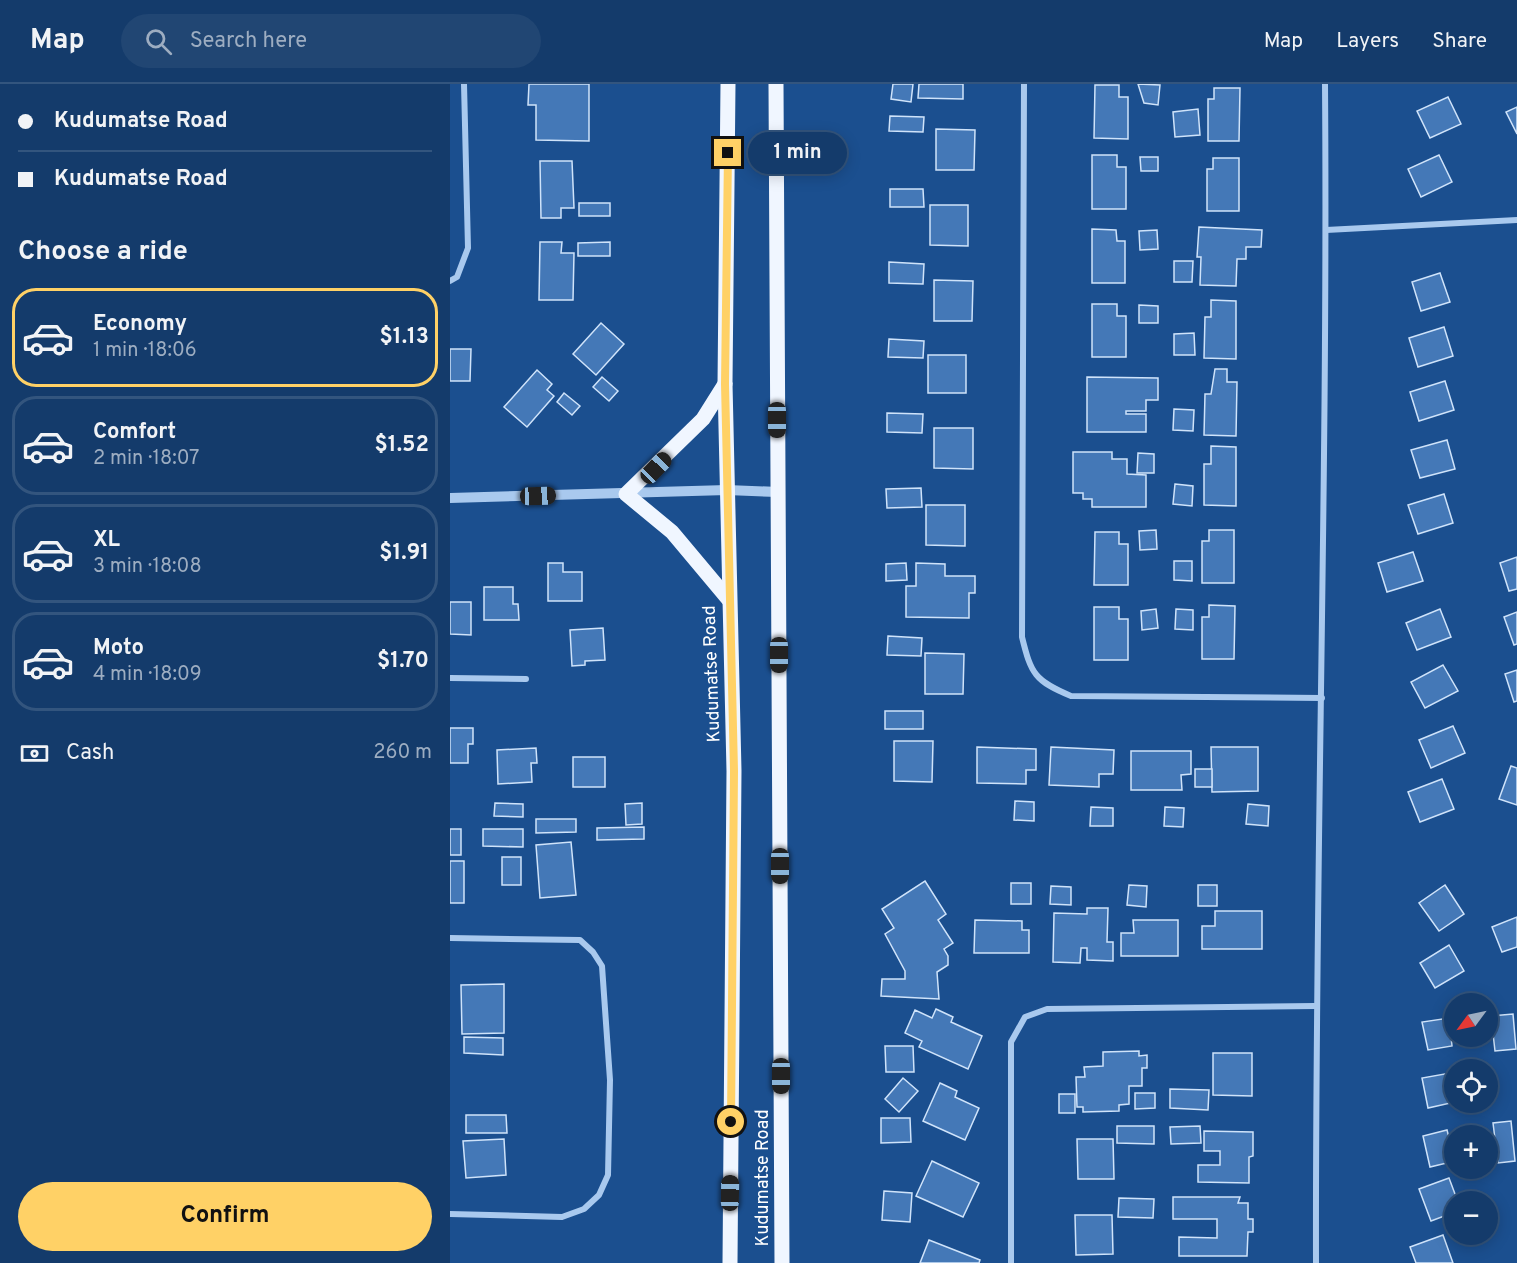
<!DOCTYPE html>
<meta charset="utf-8">
<style>
:root{--surface:#143b6b;--page:#214673;--text:#f1f3f6;--muted:#9dadc1;--line:#33557e;--accent:#ffd166}
body{margin:0;font-family:Overpass,sans-serif;background:var(--page);color:var(--text);height:100vh;display:flex;flex-direction:column;font-size:22px;white-space:nowrap}
*{box-sizing:border-box;margin:0}
p{font-size:20px;color:var(--muted)}
.icon{flex:none;width:33px;height:33px;fill:none;stroke:currentColor;stroke-width:2;stroke-linecap:round;stroke-linejoin:round}
.map{position:relative;flex:1;overflow:hidden}
.panel{display:flex;flex-direction:column;background:var(--surface);width:450px}
.panel>*{flex:none}
.guide{display:grid;align-content:center;height:132px;padding:0 18px;background:var(--surface)}
.needle{width:39px;rotate:237deg}
.buttons{position:absolute;left:994px;top:909px;display:grid;gap:12px}
.buttons a{display:grid;place-items:center;width:54px;height:54px;border-radius:50%;background:var(--surface);box-shadow:0 3px 15px #0003,0 0 0 2px var(--line);font-size:30px}
.end{position:absolute;width:27px;height:27px;margin:-14px;border:8px solid #ffd166;background:#111;box-shadow:0 0 0 3px #111}
.from{border-radius:50%}
.bubble{position:absolute;height:42px;border-radius:21px;background:var(--surface);box-shadow:0 3px 15px #0003,0 0 0 2px var(--line);font-size:20px;font-weight:700;line-height:42px;text-align:center}
.car{position:absolute;width:18px;height:36px;margin:-18px -9px;border-radius:8px;box-shadow:0 0 4px 2px #0007;background:linear-gradient(#222 24%,#8ab4d8 0 40%,#222 0 76%,#8ab4d8 0 86%,#222 0)}
.guide b{display:flex;align-items:center;gap:21px;height:57px;font-size:22px}
.guide b+b{border-top:2px solid var(--line)}
.guide i{width:15px;height:15px;background:var(--text)}
ul{padding:0;list-style:none}
li{display:flex;align-items:center;gap:18px;height:99px;margin:0 12px 9px;padding:0 6px;border:3px solid var(--line);border-radius:24px}
li div{flex:1}
li b{display:block;font-size:22px}
li em{font-style:normal;font-weight:700}
li.current{border-color:var(--accent)}
li>.icon{width:54px;height:54px;stroke-width:1.5}
h2{padding:0 18px;font-size:27px;line-height:72px}
.pay{display:flex;align-items:center;gap:15px;height:66px;padding:0 18px;font-size:22px}
.pay p{margin-inline-start:auto}
.button{display:flex;gap:12px;margin-top:auto;padding:12px 18px}
.button a{flex:1;height:69px;border-radius:36px;background:var(--accent);color:#111;font-size:24px;font-weight:700;line-height:69px;text-align:center}
header{display:flex;align-items:center;gap:36px;box-sizing:border-box;height:84px;padding:0 30px;background:var(--surface);border-bottom:2px solid var(--line)}
header strong{font-size:28px}
nav{display:flex;gap:33px;margin-inline-start:auto;font-size:21px}
.search{width:420px;height:54px;background:var(--page);display:flex;align-items:center;gap:15px;box-sizing:border-box;padding:0 21px;border-radius:33px;color:var(--muted);font-size:22px}
main{display:flex;flex:1;min-height:0}
.map>svg:first-child{display:block}
.building{fill:#4478b7;stroke:#cfe3fa;stroke-width:1.5}
.lines{fill:none;stroke-linecap:round;stroke-linejoin:round}
.minor{stroke:#a9c9ee;stroke-width:6}
.tertiary{stroke:#a9c9ee;stroke-width:10}
.primary{stroke:#f0f6ff;stroke-width:15}
.route{stroke:#ffd166;stroke-width:8}
.labels{text-anchor:middle;stroke-width:4.5;stroke-linejoin:round;paint-order:stroke}
.street-label{font-size:18px;fill:#fff;stroke:#1b4f8f}
</style>
<header>
<strong>Map</strong>
<div class="search"><svg class="icon" aria-label="search" viewBox="0 0 24 24"><circle cx="10" cy="10" r="6"/><path d="M15 15l6 6"/></svg>Search here</div>
<nav><a>Map</a><a>Layers</a><a>Share</a></nav>
</header>
<main>
<section class="panel">
<div class="guide">
<b><i class="from"></i>Kudumatse Road</b>
<b><i></i>Kudumatse Road</b>
</div>
<h2>Choose a ride</h2>
<ul>
<li class="current"><svg class="icon" aria-label="car" viewBox="0 0 24 24"><path d="M5 17H2v-5l4-1 3-4h7l3 4 3 1v5h-3M9 17h6M6 11h13"/><circle cx="7" cy="17" r="2"/><circle cx="17" cy="17" r="2"/></svg><div><b>Economy</b><p>1 min · 18:06</p></div><em>$1.13</em></li>
<li><svg class="icon" aria-label="car" viewBox="0 0 24 24"><path d="M5 17H2v-5l4-1 3-4h7l3 4 3 1v5h-3M9 17h6M6 11h13"/><circle cx="7" cy="17" r="2"/><circle cx="17" cy="17" r="2"/></svg><div><b>Comfort</b><p>2 min · 18:07</p></div><em>$1.52</em></li>
<li><svg class="icon" aria-label="car" viewBox="0 0 24 24"><path d="M5 17H2v-5l4-1 3-4h7l3 4 3 1v5h-3M9 17h6M6 11h13"/><circle cx="7" cy="17" r="2"/><circle cx="17" cy="17" r="2"/></svg><div><b>XL</b><p>3 min · 18:08</p></div><em>$1.91</em></li>
<li><svg class="icon" aria-label="car" viewBox="0 0 24 24"><path d="M5 17H2v-5l4-1 3-4h7l3 4 3 1v5h-3M9 17h6M6 11h13"/><circle cx="7" cy="17" r="2"/><circle cx="17" cy="17" r="2"/></svg><div><b>Moto</b><p>4 min · 18:09</p></div><em>$1.70</em></li>
</ul>
<div class="pay"><svg class="icon" aria-label="cash" viewBox="0 0 24 24"><path d="M3 7h18v10H3z"/><circle cx="12" cy="12" r="2"/></svg>Cash<p>260 m</p></div>
<div class="button"><a>Confirm</a></div>
</section>
<div class="map">
<svg width="1067" height="1179" viewBox="0 0 1067 1179">
<rect width="100%" height="100%" fill="#1b4f8f"/>
<!-- building -->
<g class="building">
<polygon points="79,0 139,0 139,57 86,56 86,21 78,21"/>
<polygon points="443,0 463,0 461,18 441,15"/>
<polygon points="469,0 513,0 513,15 468,14"/>
<polygon points="688,0 710,1 708,21 694,19"/>
<polygon points="645,1 669,1 669,13 678,13 678,55 644,54"/>
<polygon points="764,4 790,4 789,57 758,57 758,15 764,15"/>
<polygon points="998,13 1011,40 980,54 967,27"/>
<polygon points="1067,23 1067,50 1056,28"/>
<polygon points="748,25 750,51 725,53 723,28"/>
<polygon points="440,32 474,33 473,48 439,47"/>
<polygon points="486,45 525,46 524,86 486,86"/>
<polygon points="642,71 667,71 667,83 676,83 676,125 642,125"/>
<polygon points="989,71 1002,98 971,113 958,85"/>
<polygon points="690,73 708,73 708,87 691,87"/>
<polygon points="763,74 789,74 789,127 757,127 757,85 763,85"/>
<polygon points="90,77 122,77 124,124 111,124 111,134 91,134"/>
<polygon points="440,105 473,105 474,123 440,123"/>
<rect x="129" y="119" width="31" height="13"/>
<polygon points="480,121 518,121 518,162 480,161"/>
<polygon points="749,143 812,146 811,163 796,163 796,175 787,175 786,202 750,201 751,173 747,173"/>
<polygon points="642,145 666,146 667,157 675,157 675,199 642,199"/>
<polygon points="707,146 708,165 690,166 689,147"/>
<polygon points="90,158 112,158 111,169 124,169 123,216 89,216"/>
<polygon points="160,158 160,172 128,172 128,159"/>
<polygon points="724,177 743,177 742,198 724,198"/>
<polygon points="439,178 474,180 473,200 439,199"/>
<polygon points="990,189 1000,218 971,227 962,198"/>
<polygon points="484,196 523,197 522,237 484,237"/>
<polygon points="761,216 786,217 786,275 754,274 755,233 761,233"/>
<polygon points="642,220 667,220 667,232 676,232 676,273 642,273"/>
<polygon points="689,221 708,222 708,239 689,239"/>
<polygon points="151,239 174,260 146,291 123,270"/>
<polygon points="994,243 1003,272 968,283 959,254"/>
<polygon points="744,249 745,271 724,271 724,250"/>
<polygon points="439,255 474,257 473,274 438,273"/>
<polygon points="0,265 21,265 20,297 0,297"/>
<rect x="478" y="271" width="38" height="38"/>
<polygon points="765,285 777,285 777,298 787,298 786,352 754,351 755,310 761,310"/>
<polygon points="87,286 102,300 97,306 104,312 77,343 54,323"/>
<polygon points="152,293 168,307 159,317 143,303"/>
<polygon points="637,293 708,294 708,316 696,316 696,327 676,327 676,330 696,330 696,348 637,348"/>
<polygon points="995,297 1004,326 969,337 960,308"/>
<polygon points="114,309 130,322 122,331 107,318"/>
<polygon points="724,325 744,326 743,347 723,346"/>
<polygon points="437,329 473,330 472,349 437,348"/>
<polygon points="484,344 523,344 523,385 484,384"/>
<polygon points="997,356 1005,385 970,394 961,366"/>
<polygon points="761,362 786,363 786,422 754,421 754,380 761,380"/>
<polygon points="623,368 662,368 662,375 677,375 677,390 696,391 696,423 642,423 642,415 633,415 633,409 623,409"/>
<polygon points="688,369 704,370 704,389 687,389"/>
<polygon points="725,400 743,402 742,422 723,420"/>
<polygon points="471,404 472,423 437,424 436,405"/>
<polygon points="994,410 1003,439 968,450 958,421"/>
<polygon points="476,421 515,421 515,462 476,461"/>
<polygon points="706,446 707,465 690,466 689,447"/>
<polygon points="759,446 784,446 784,499 752,499 752,457 759,457"/>
<polygon points="645,448 669,448 669,460 678,460 678,501 644,501"/>
<polygon points="963,468 973,497 937,508 928,479"/>
<polygon points="1067,473 1067,505 1059,507 1050,479"/>
<polygon points="724,477 742,477 742,497 724,496"/>
<polygon points="98,479 113,479 113,488 132,488 132,517 98,517"/>
<polygon points="456,479 457,496 436,497 436,480"/>
<polygon points="466,479 495,480 495,492 525,492 525,509 519,509 519,534 456,533 456,502 466,502"/>
<polygon points="34,503 63,503 63,520 68,520 69,536 34,536"/>
<polygon points="0,518 21,518 21,551 0,550"/>
<polygon points="759,521 785,522 784,575 752,575 752,533 759,533"/>
<polygon points="644,523 669,523 669,535 678,535 678,576 644,576"/>
<polygon points="706,525 708,544 692,546 691,527"/>
<polygon points="726,525 743,526 743,546 725,545"/>
<polygon points="990,525 1001,553 967,566 956,539"/>
<polygon points="1067,528 1067,560 1064,561 1054,533"/>
<polygon points="153,544 155,576 135,577 135,581 122,582 120,546"/>
<polygon points="438,552 472,554 471,572 437,571"/>
<polygon points="475,569 514,570 513,610 475,610"/>
<polygon points="993,581 1008,607 975,624 961,598"/>
<polygon points="1067,586 1067,617 1064,618 1055,590"/>
<rect x="435" y="627" width="38" height="18"/>
<polygon points="1003,642 1015,669 981,684 969,656"/>
<polygon points="0,644 23,644 23,660 18,660 18,679 0,679"/>
<polygon points="444,657 483,657 482,698 444,697"/>
<polygon points="527,663 586,665 586,686 576,686 576,700 527,699"/>
<polygon points="601,663 664,666 663,690 649,690 649,703 599,701"/>
<polygon points="761,663 808,663 808,707 762,708"/>
<polygon points="86,664 87,679 81,679 82,698 48,700 47,666"/>
<polygon points="681,667 741,667 741,690 731,691 732,706 681,706"/>
<rect x="123" y="673" width="32" height="30"/>
<polygon points="1061,682 1067,684 1067,721 1049,715"/>
<rect x="745" y="685" width="17" height="18"/>
<polygon points="992,695 1004,725 970,738 958,708"/>
<polygon points="565,717 584,718 584,737 564,736"/>
<polygon points="45,719 73,720 73,733 44,732"/>
<polygon points="192,719 192,740 176,741 175,720"/>
<polygon points="798,720 819,722 818,742 796,740"/>
<polygon points="641,723 663,724 663,742 640,742"/>
<polygon points="715,723 734,724 733,743 714,742"/>
<polygon points="86,735 126,735 126,748 86,749"/>
<polygon points="194,743 194,755 147,756 147,744"/>
<rect x="0" y="745" width="11" height="26"/>
<polygon points="33,745 73,745 73,763 33,762"/>
<polygon points="121,758 126,811 90,814 86,761"/>
<rect x="52" y="773" width="19" height="28"/>
<rect x="0" y="777" width="14" height="42"/>
<polygon points="475,797 496,830 488,836 503,859 494,865 498,872 498,881 487,888 489,915 431,912 432,895 455,895 455,887 435,850 444,844 432,825"/>
<rect x="561" y="799" width="20" height="21"/>
<polygon points="679,801 697,802 696,823 677,821"/>
<rect x="748" y="801" width="19" height="21"/>
<polygon points="995,801 1014,830 989,847 969,819"/>
<polygon points="601,802 621,803 621,821 600,820"/>
<polygon points="637,824 658,824 657,858 663,858 663,877 637,876 637,864 631,864 630,879 603,878 604,829 637,830"/>
<polygon points="765,827 812,827 812,865 752,865 752,842 765,842"/>
<polygon points="1067,833 1067,863 1052,868 1042,843"/>
<polygon points="525,836 572,837 572,846 579,846 579,869 524,869"/>
<polygon points="683,836 728,836 728,872 671,872 671,849 684,849"/>
<polygon points="999,861 1014,887 985,904 970,879"/>
<polygon points="54,900 54,949 12,950 11,901"/>
<polygon points="486,925 503,933 501,938 532,952 518,985 469,963 472,957 455,949 465,926 482,934"/>
<polygon points="1063,930 1066,965 1045,967 1041,932"/>
<polygon points="999,934 1002,962 978,966 972,938"/>
<polygon points="14,953 53,954 53,971 14,969"/>
<polygon points="435,962 463,962 464,988 436,988"/>
<polygon points="689,967 689,972 697,971 697,984 692,984 692,1002 679,1002 679,1020 669,1021 669,1027 633,1028 633,1023 627,1023 626,993 635,993 634,983 653,982 653,968"/>
<polygon points="763,969 802,969 802,1012 763,1011"/>
<polygon points="1000,989 1005,1018 978,1024 972,994"/>
<polygon points="453,994 468,1007 449,1028 435,1015"/>
<polygon points="490,999 507,1007 505,1013 529,1024 515,1056 473,1037"/>
<polygon points="720,1005 759,1006 758,1026 720,1024"/>
<polygon points="685,1009 705,1009 705,1024 685,1025"/>
<rect x="609" y="1010" width="16" height="19"/>
<polygon points="16,1031 56,1031 57,1049 16,1049"/>
<polygon points="431,1034 460,1034 461,1058 431,1059"/>
<polygon points="1061,1037 1065,1077 1048,1079 1043,1039"/>
<polygon points="667,1042 704,1042 704,1060 667,1059"/>
<polygon points="750,1042 751,1059 721,1060 720,1043"/>
<polygon points="997,1046 1005,1077 980,1083 973,1052"/>
<polygon points="754,1047 803,1048 803,1072 799,1073 799,1099 748,1098 748,1081 770,1081 770,1067 754,1067"/>
<polygon points="54,1055 56,1091 16,1094 13,1057"/>
<polygon points="627,1055 663,1055 664,1095 628,1095"/>
<polygon points="482,1077 529,1099 513,1133 466,1112"/>
<polygon points="999,1094 1008,1118 1005,1118 1005,1128 981,1137 969,1105"/>
<polygon points="434,1107 462,1109 460,1138 432,1136"/>
<polygon points="723,1113 790,1113 788,1119 798,1119 798,1135 803,1135 803,1148 798,1148 797,1172 729,1172 729,1153 767,1154 767,1135 723,1135"/>
<polygon points="669,1114 704,1115 703,1134 668,1133"/>
<polygon points="625,1131 662,1131 663,1170 626,1171"/>
<polygon points="993,1151 1003,1179 966,1179 960,1163"/>
<polygon points="479,1156 530,1176 529,1179 470,1179"/>
</g>
<g class="lines">
<!-- minor -->
<g class="minor">
<path d="M574,0l-2,553c9,37 13,44 49,59l251,2"/>
<polyline points="876,146 1067,136"/>
<polyline points="0,197 7,193 18,164 14,0"/>
<polyline points="0,594 76,595"/>
<polyline points="0,854 130,856 143,868 152,882 160,996 158,1091 149,1111 134,1125 112,1133 0,1130"/>
<polyline points="561,1179 561,958 575,933 597,925 865,922"/>
<path d="M866,1179c-1,-393 12,-786 9,-1179"/>
</g>
<!-- tertiary -->
<polyline class="tertiary" points="0,414 277,406 328,408"/>
<!-- primary -->
<g class="primary">
<polyline points="278,0 275,300 284,687 280,1179"/>
<polyline points="326,0 332,1179"/>
<polyline points="275,300 253,335 176,410 222,448 279,516"/>
</g>
</g>
<g class="lines">
<!-- route -->
<polyline class="route" points="278,69 275,300 284,687 281,1038"/>
</g>
<g class="labels">
<!-- street labels -->
<g class="street-label">
<text transform="translate(261 590) rotate(-92)" y="6">Kudumatse Road</text>
<text transform="translate(312 1094) rotate(-90)" y="6">Kudumatse Road</text>
</g>
</g>
</svg>
<div class="buttons">
<a><svg class="needle" viewBox="-14 -14 28 28"><path d="M0-13l5 13h-10z" fill="#e53935"/><path d="M0 13l5-13h-10z" fill="#9dadc1"/></svg></a>
<a><svg class="icon" aria-label="locate" viewBox="0 0 24 24"><circle cx="12" cy="12" r="6"/><path d="M12 2v4M12 18v4M2 12h4M18 12h4"/></svg></a>
<a>+</a>
<a>−</a>
</div>
<i class="end from" style="left:281px;top:1038px"></i>
<i class="end" style="left:278px;top:69px"></i>
<div class="bubble" style="left:298px;top:48px;width:99px">1 min</div>
<i class="car" style="left:327px;top:336px;rotate:180deg"></i>
<i class="car" style="left:206px;top:384px;rotate:44deg"></i>
<i class="car" style="left:88px;top:412px;rotate:88deg"></i>
<i class="car" style="left:329px;top:571px;rotate:180deg"></i>
<i class="car" style="left:330px;top:782px;rotate:180deg"></i>
<i class="car" style="left:331px;top:992px;rotate:180deg"></i>
<i class="car" style="left:280px;top:1109px;rotate:1deg"></i>
</div>
</main>
